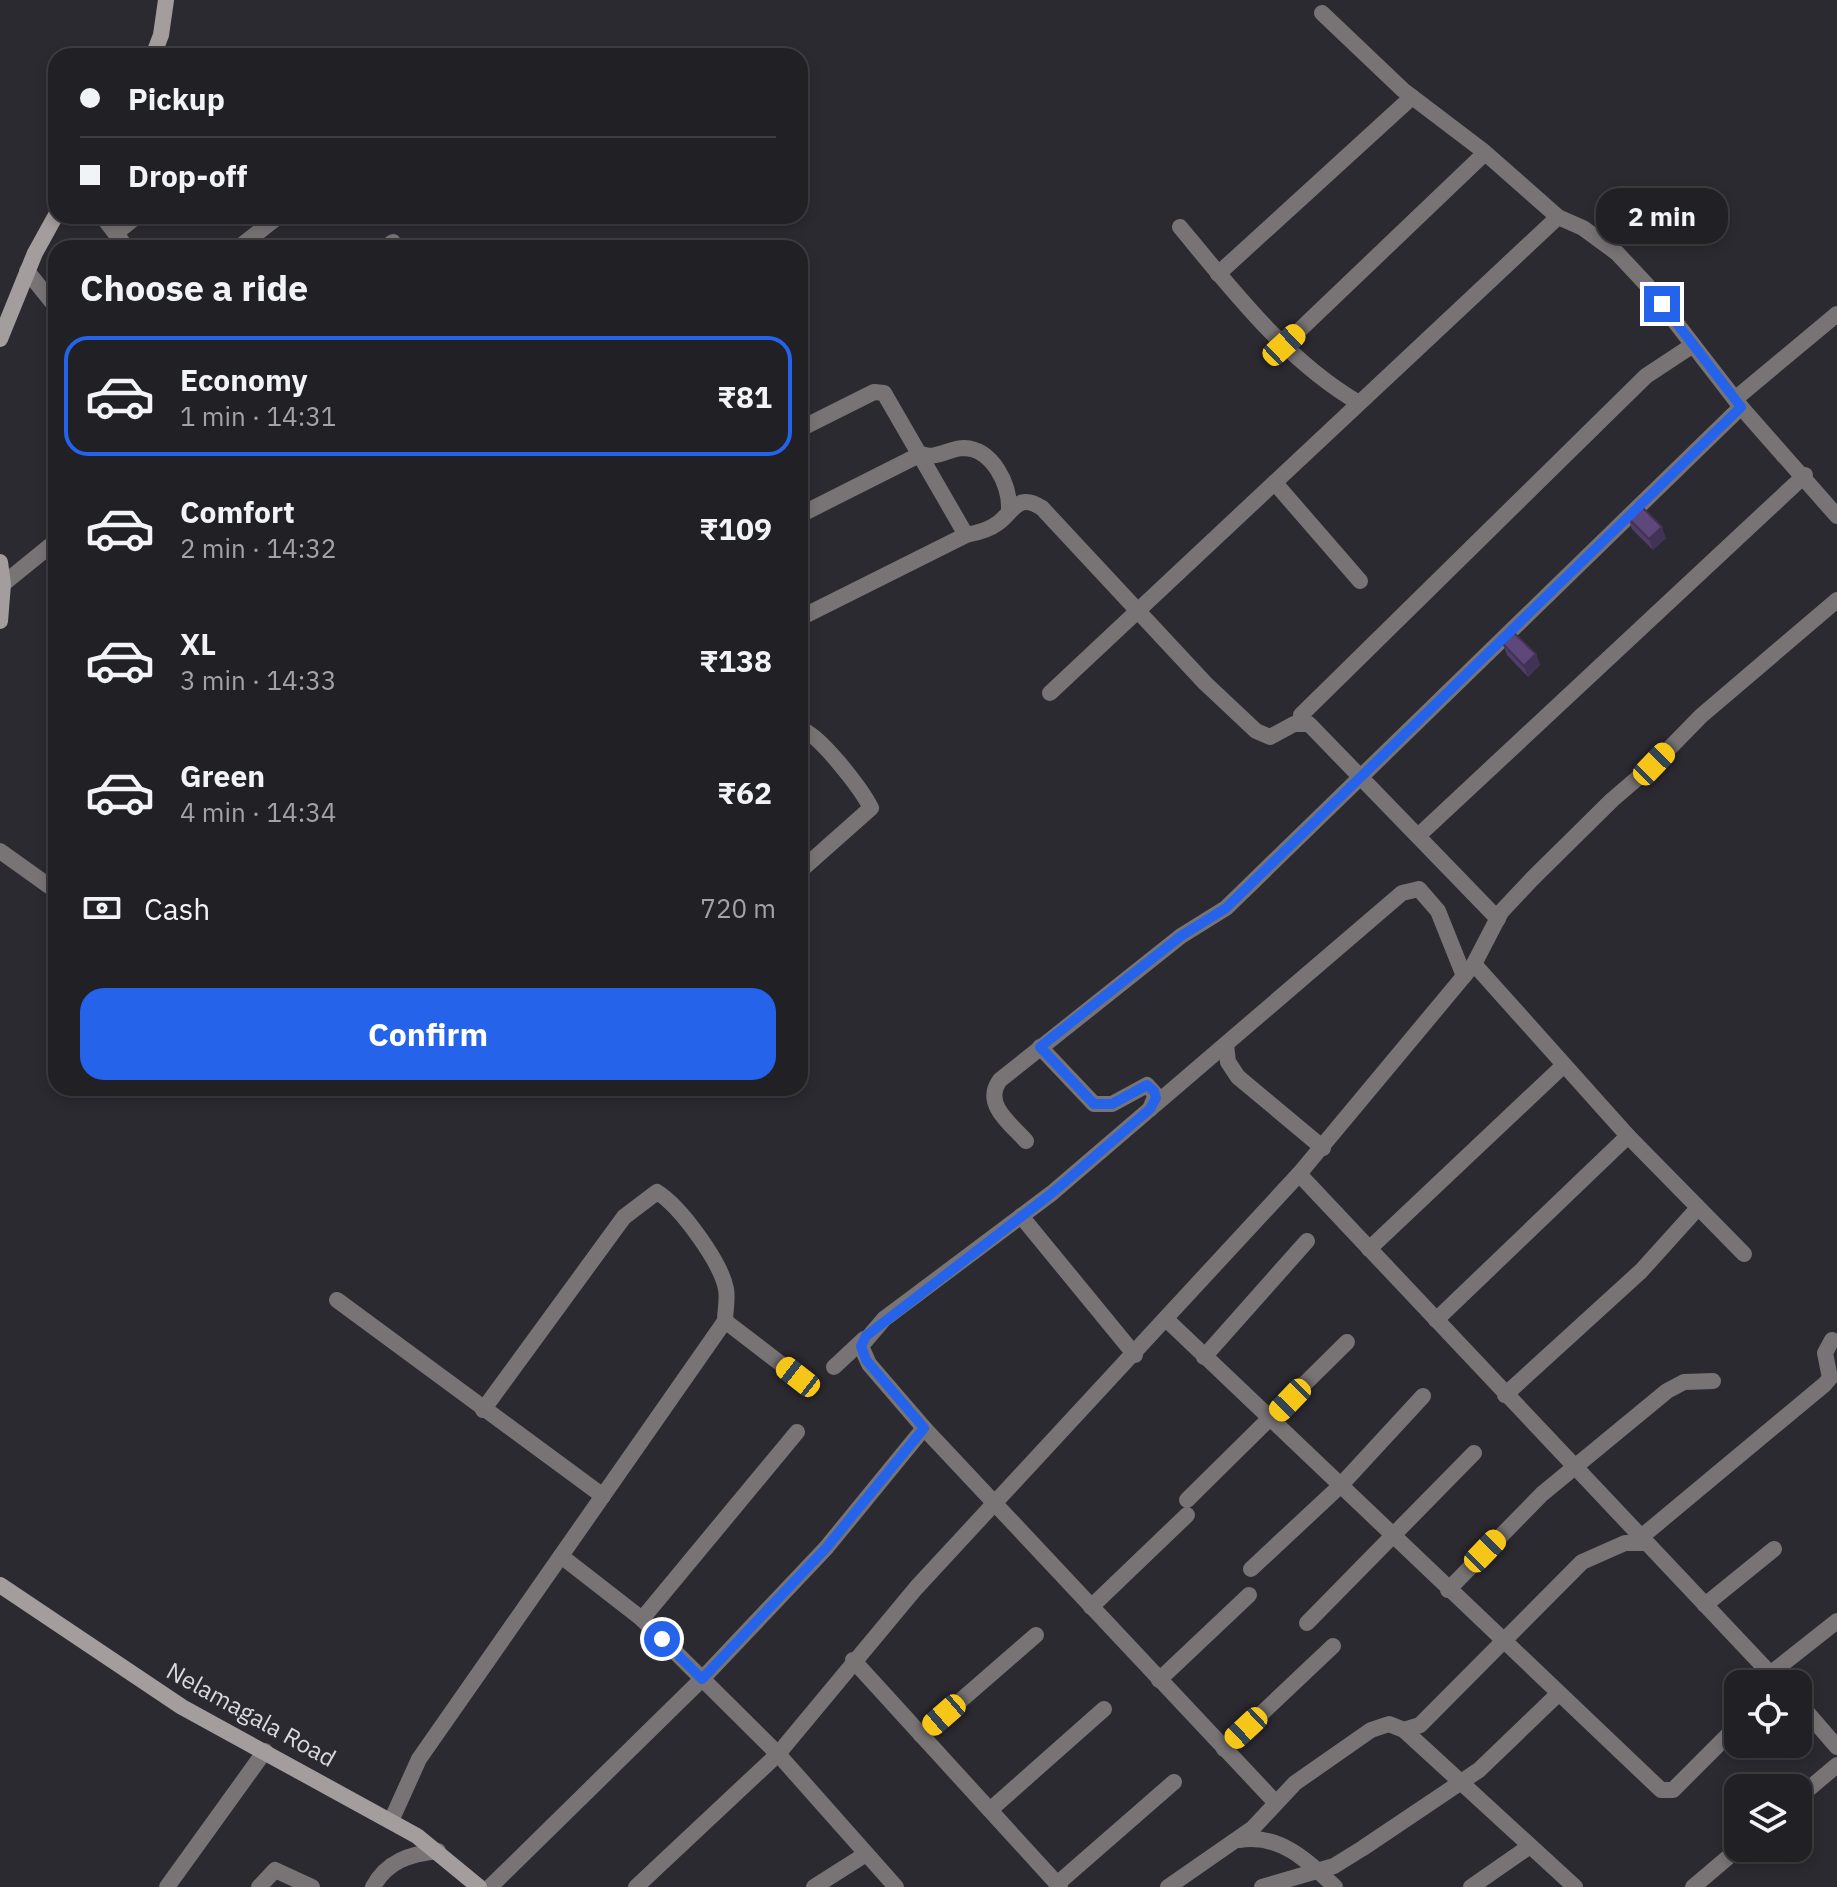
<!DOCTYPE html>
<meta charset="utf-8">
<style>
:root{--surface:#212025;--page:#29282d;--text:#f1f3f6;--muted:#a2a3a7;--line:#3e3e42;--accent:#2563eb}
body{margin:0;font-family:"IBM Plex Sans",sans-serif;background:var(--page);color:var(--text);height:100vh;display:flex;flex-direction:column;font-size:30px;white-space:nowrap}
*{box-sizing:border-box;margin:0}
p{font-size:26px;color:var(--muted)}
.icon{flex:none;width:44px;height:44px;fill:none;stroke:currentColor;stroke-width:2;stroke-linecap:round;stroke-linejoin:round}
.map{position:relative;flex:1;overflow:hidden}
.panel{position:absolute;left:48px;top:240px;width:760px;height:856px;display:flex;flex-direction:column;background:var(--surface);border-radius:24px;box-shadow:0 4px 12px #0003,0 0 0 2px var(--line)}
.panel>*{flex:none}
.banner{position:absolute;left:48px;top:48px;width:760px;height:176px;border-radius:24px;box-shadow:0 4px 12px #0003,0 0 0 2px var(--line);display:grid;align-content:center;height:176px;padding:0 32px;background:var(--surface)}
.controls{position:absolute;left:1724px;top:1670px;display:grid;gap:16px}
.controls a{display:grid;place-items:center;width:88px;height:88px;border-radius:16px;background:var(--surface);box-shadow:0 4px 12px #0003,0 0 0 2px var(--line);font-size:40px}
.end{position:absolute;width:36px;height:36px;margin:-18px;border:10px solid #2563eb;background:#fff;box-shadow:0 0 0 4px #fff}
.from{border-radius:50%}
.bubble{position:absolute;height:56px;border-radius:24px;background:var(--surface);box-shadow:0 4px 12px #0003,0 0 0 2px var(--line);font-size:26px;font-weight:800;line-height:56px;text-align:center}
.car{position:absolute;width:24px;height:48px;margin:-24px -12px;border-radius:10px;box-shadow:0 0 6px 2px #0007;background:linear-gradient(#f5c518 24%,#345 0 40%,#f5c518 0 76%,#345 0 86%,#f5c518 0)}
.banner b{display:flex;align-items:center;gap:28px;height:76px;font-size:30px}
.banner b+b{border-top:2px solid var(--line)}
.banner i{width:20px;height:20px;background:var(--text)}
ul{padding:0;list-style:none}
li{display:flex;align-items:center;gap:24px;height:120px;margin:0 16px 12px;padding:0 16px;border:4px solid transparent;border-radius:24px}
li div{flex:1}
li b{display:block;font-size:30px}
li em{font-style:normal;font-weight:800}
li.current{border-color:var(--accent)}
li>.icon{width:72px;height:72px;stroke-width:1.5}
h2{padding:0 32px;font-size:36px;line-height:96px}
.pay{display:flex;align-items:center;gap:20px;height:88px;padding:0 32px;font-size:30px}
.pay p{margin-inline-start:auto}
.button{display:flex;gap:16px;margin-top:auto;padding:16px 32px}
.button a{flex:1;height:92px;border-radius:24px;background:var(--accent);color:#fff;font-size:32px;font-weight:800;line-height:92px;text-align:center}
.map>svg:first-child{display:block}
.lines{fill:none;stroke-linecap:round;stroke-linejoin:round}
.street{stroke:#787475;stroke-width:16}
.secondary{stroke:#a49d9e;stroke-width:16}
.wall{fill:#503d6a}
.shaded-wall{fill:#413256}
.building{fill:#5d477b;stroke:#413256;stroke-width:2}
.route{stroke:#2563eb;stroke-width:10}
.labels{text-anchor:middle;stroke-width:6;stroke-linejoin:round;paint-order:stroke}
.street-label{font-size:24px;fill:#dad9dd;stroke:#2c2a31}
</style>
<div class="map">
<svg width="1837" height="1887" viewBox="0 0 1837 1887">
<rect width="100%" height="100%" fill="#2c2a31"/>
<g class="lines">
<!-- street -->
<g class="street">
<polyline points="1322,13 1403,90 1482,150 1558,217 1583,228 1617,253 1646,284 1741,407 1837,516"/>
<polyline points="102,216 127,248"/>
<path d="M1180,227c53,64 107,134 179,176"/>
<polyline points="116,233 137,216"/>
<polyline points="238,248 279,216"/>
<polyline points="385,248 393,242"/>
<polyline points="27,271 56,307"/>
<polyline points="1218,274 1412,97"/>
<polyline points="1284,345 1485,153"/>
<polyline points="1735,399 1837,314"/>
<polyline points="800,429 874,392 884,393 966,535"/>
<polyline points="1275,483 1360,581"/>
<path d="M800,515l121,-61c15,6 28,-6 43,-6 29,1 46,37 45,62"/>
<polyline points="3,584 56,541"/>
<path d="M800,618l166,-83c11,-2 23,-5 32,-12 16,-12 20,-31 44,-15l163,175 51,48 14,6 24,-13h15l189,195"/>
<polyline points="1050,693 1558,217"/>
<polyline points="1301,722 1301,715 1646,376 1693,345"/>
<path d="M800,729c19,4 62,61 71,79l-71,63"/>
<polyline points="1418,836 1805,475"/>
<polyline points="0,851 56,891"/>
<polyline points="1474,964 1628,1136 1744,1254"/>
<polyline points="1226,1045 1228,1062 1238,1077 1323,1148"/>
<polyline points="1040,1047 1094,1104 1112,1104 1147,1085 1156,1095 1150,1109"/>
<path d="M1026,1141c-15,-17 -44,-37 -26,-61l181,-144 45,-28 515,-501"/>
<polyline points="1299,1174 1780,1684"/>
<polyline points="1021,1216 1135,1355"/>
<polyline points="1369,1249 1564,1065"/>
<polyline points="337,1300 603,1496"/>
<polyline points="1167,1320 1661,1790 1673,1790 1738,1725"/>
<polyline points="1436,1320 1628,1136"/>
<polyline points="725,1321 798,1377"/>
<polyline points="1204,1357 1307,1241"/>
<polyline points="834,1367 864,1339"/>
<polyline points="1505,1395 1641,1271 1697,1209"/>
<polyline points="1187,1500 1347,1342"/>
<polyline points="1640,1538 1825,1384 1830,1378 1825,1353 1832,1340"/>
<polyline points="561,1556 642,1619 778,1754 896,1887"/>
<polyline points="1251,1569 1340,1486 1423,1396"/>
<polyline points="1448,1590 1542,1494 1667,1391 1684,1382 1713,1381"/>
<polyline points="1705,1605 1774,1549"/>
<polyline points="1091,1607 1187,1515"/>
<polyline points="642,1619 797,1432"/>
<polyline points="1307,1623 1474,1453"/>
<polyline points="853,1660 1060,1887"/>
<polyline points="1770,1674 1837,1621"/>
<polyline points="1159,1680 1249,1595"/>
<polyline points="1798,1702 1837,1747"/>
<polyline points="1404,1730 1420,1725 1582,1562 1625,1543 1646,1543"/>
<polyline points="921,1735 1036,1635"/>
<polyline points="1224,1749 1333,1646"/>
<polyline points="1798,1798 1837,1765"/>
<polyline points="1276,1803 924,1428 869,1364 861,1346 884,1319 1052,1193 1402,893 1419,889 1438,911 1464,976"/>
<polyline points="990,1810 1104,1709"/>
<path d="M391,1821l28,-62 306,-438c0,-10 3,-22 1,-32 -5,-27 -46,-83 -69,-97l-33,25 -141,193"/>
<path d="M1239,1840c40,-7 68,20 96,47"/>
<polyline points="1057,1884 1174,1782"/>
<polyline points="167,1887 265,1751"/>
<polyline points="259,1887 275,1870 312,1887"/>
<path d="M373,1887c14,-26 37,-33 65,-36"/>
<polyline points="490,1887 702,1679 826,1548 924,1428"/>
<polyline points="636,1887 778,1754 916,1588 1299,1174 1474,964 1501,912 1532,879 1612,800 1654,764 1701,716 1837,600"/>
<polyline points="814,1887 866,1854"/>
<polyline points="1168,1887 1253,1828 1295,1783 1371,1730 1389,1724 1404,1730 1575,1887"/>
<polyline points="1262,1887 1334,1866 1363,1848 1479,1770 1557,1695"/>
<polyline points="1471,1887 1530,1846"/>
<polyline points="1693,1887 1739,1848"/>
</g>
<!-- secondary -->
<g class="secondary">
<polyline points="153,56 161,35 166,0"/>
<polyline points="0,339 35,253 56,215"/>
<polyline points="0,562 3,584 0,621"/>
<polyline points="0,1585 182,1707 417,1836 479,1887"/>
</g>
</g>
<!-- wall -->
<g class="wall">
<polygon points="1628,518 1666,538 1653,550 1632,529"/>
<polygon points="1503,644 1536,654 1540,665 1528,677 1507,655"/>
</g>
<!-- shaded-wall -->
<g class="shaded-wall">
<polygon points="1662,527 1666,538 1653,550 1649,539"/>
<polygon points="1536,654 1540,665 1528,677 1524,666"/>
</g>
<!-- building -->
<g class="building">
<polygon points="1641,506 1662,527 1649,539 1628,518"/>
<polygon points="1514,633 1536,654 1524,666 1503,644"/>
</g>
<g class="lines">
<!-- route -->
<polyline class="route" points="662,1639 702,1679 826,1548 924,1428 866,1360 861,1346 866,1336 1052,1193 1150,1109 1156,1098 1154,1091 1147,1085 1112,1104 1094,1104 1040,1047 1181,936 1226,908 1741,407 1662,304"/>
</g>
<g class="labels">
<!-- street labels -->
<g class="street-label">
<text transform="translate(251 1715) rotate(29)" y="8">Nelamagala Road</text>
</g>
</g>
</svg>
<div class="controls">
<a><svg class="icon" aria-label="locate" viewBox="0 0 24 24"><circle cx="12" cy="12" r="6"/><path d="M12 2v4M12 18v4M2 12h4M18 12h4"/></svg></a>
<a><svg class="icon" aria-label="layers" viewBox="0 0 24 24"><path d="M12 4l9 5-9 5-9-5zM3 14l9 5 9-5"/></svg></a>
</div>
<i class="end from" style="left:662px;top:1639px"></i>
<i class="end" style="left:1662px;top:304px"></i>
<div class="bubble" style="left:1596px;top:188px;width:132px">2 min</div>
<i class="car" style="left:1284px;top:345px;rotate:47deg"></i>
<i class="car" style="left:1654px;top:764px;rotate:44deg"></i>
<i class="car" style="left:798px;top:1377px;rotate:308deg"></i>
<i class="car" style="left:1290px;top:1400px;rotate:224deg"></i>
<i class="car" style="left:1485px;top:1551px;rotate:44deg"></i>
<i class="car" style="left:944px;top:1715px;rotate:229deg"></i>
<i class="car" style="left:1246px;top:1728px;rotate:227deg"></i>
<div class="banner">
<b><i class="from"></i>Pickup</b>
<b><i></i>Drop-off</b>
</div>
<section class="panel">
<h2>Choose a ride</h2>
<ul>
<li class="current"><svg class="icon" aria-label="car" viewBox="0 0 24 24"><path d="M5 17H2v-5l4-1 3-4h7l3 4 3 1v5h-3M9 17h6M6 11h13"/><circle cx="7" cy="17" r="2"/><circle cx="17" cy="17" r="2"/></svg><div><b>Economy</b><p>1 min · 14:31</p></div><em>₹81</em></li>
<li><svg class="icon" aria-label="car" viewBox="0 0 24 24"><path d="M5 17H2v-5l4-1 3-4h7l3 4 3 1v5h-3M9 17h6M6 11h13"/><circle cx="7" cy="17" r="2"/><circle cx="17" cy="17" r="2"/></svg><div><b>Comfort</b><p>2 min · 14:32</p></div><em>₹109</em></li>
<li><svg class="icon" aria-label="car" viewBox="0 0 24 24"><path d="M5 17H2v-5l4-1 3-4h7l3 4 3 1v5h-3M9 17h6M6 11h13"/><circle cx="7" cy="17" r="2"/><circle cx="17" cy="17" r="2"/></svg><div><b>XL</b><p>3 min · 14:33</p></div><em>₹138</em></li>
<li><svg class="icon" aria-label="car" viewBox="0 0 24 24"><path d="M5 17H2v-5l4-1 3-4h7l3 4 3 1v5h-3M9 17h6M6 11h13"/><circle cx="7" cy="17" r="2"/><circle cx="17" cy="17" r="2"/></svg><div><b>Green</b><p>4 min · 14:34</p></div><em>₹62</em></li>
</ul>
<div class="pay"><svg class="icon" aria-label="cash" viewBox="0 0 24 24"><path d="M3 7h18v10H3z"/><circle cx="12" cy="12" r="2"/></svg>Cash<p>720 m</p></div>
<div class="button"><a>Confirm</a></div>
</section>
</div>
